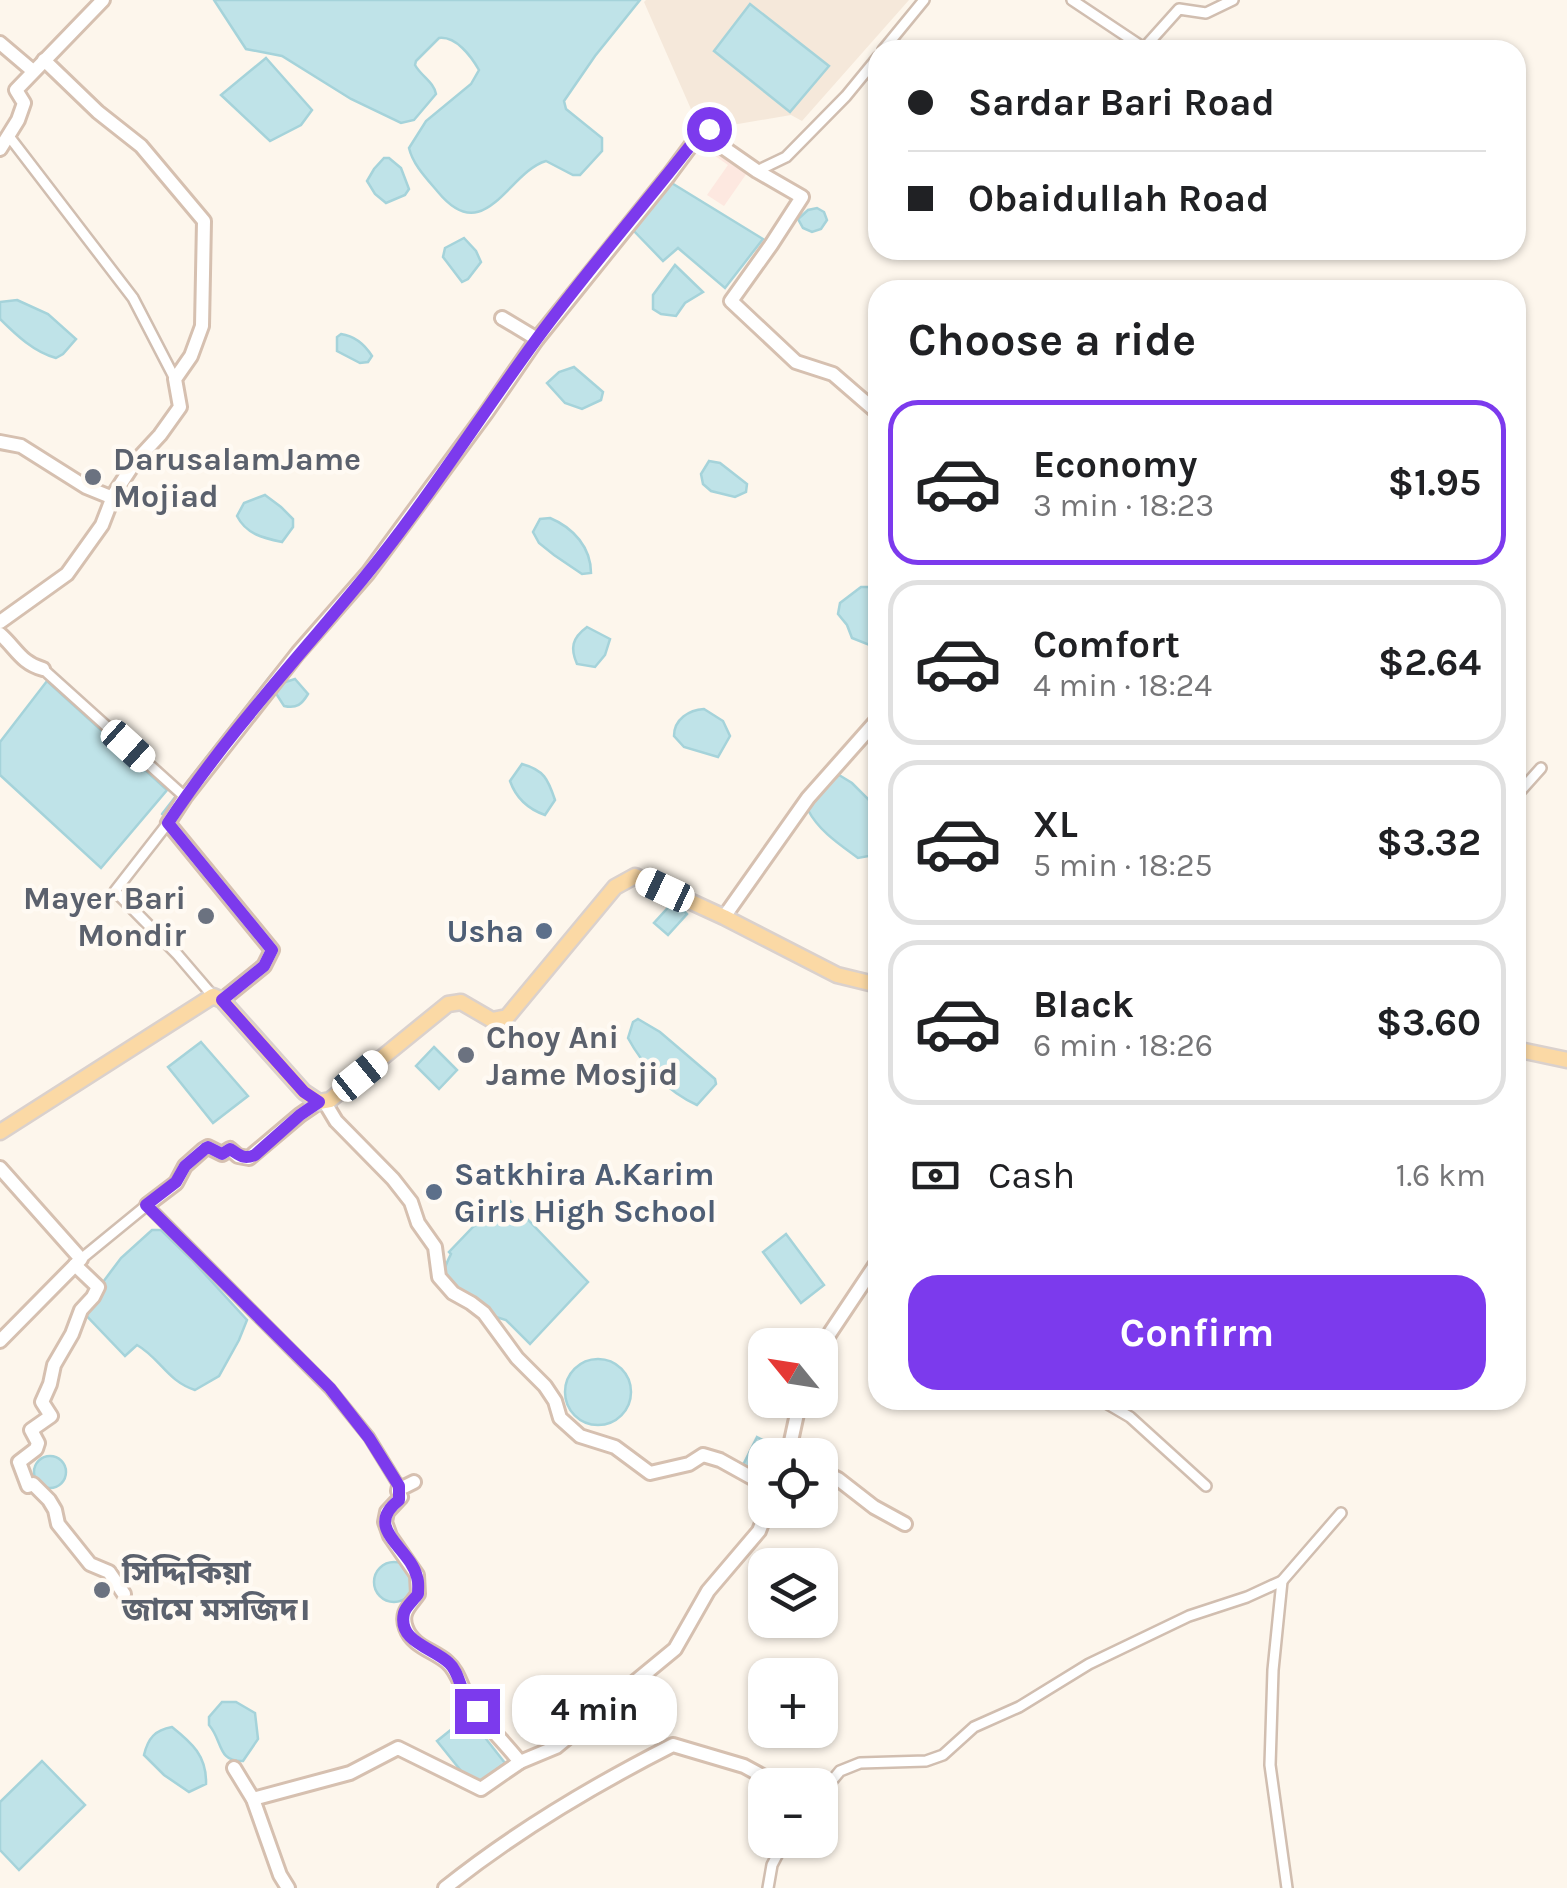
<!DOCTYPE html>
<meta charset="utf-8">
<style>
:root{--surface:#fff;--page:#f6f6f6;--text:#202124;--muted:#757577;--line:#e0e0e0;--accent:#7c3aed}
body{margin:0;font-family:Karla,"Noto Sans Bengali",sans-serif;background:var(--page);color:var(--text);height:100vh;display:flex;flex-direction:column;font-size:38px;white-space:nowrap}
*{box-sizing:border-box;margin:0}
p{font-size:32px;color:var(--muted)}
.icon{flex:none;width:55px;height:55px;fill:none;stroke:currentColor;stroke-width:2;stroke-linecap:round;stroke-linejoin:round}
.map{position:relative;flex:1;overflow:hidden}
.panel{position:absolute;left:868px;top:280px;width:658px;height:1130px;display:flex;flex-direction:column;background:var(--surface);border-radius:30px;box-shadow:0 2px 8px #0004}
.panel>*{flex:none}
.guide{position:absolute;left:868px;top:40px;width:658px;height:220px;border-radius:30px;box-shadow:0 2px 8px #0004;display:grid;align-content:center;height:220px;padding:0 40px;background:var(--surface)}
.needle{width:65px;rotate:300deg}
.tools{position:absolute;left:748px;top:1328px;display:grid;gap:20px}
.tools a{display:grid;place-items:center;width:90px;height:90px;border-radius:20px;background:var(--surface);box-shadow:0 2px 8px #0004;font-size:50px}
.end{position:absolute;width:45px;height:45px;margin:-22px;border:12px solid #7c3aed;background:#fff;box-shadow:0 0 0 5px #fff}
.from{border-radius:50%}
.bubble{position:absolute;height:70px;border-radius:30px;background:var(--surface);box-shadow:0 2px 8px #0004;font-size:32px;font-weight:700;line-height:70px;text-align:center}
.car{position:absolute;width:30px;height:60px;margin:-30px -15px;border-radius:12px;box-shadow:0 0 8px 2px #0007;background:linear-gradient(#fff 24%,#345 0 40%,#fff 0 76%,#345 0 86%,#fff 0)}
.guide b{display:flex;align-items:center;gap:35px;height:95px;font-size:38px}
.guide b+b{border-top:2px solid var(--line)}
.guide i{width:25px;height:25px;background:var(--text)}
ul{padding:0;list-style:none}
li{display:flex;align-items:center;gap:30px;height:165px;margin:0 20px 15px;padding:0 20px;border:5px solid var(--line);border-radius:30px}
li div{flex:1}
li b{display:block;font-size:38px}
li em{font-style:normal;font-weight:700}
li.active{border-color:var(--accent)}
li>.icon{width:90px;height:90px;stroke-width:1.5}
h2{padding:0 40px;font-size:45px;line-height:120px}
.pay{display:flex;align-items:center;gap:25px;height:110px;padding:0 40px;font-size:38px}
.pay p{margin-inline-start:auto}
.primary-button{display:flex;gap:20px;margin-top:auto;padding:20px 40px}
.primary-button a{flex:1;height:115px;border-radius:30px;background:var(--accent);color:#fff;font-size:40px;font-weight:700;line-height:115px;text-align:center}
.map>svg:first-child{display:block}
.residential{fill:#f5e8da}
.commercial{fill:#fde8e0}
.water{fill:#bfe3e8;stroke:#a5d3da;stroke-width:2.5}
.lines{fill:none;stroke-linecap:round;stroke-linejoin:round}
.stream{stroke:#a5d3da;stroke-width:2.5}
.street-casing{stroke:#d1beb0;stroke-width:14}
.secondary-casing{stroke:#d6c0b0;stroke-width:18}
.primary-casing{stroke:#dad1cd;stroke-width:19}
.street{stroke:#fff;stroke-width:9}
.secondary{stroke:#fff;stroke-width:12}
.primary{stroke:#fbd9a5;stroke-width:14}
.route{stroke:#7c3aed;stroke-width:12}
.worship-dot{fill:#6b7280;stroke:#fffaf3;stroke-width:4}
.service-dot{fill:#5c6f8a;stroke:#fffaf3;stroke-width:4}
.labels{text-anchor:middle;stroke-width:9;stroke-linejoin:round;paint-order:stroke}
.worship-label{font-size:32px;font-weight:bold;fill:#5b616d;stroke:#fffaf3;text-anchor:start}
.service-label{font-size:32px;font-weight:bold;fill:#4e5e75;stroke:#fffaf3;text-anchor:end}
</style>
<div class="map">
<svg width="1567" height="1888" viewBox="0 0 1567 1888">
<rect width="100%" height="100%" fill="#fdf6ec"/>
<!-- residential -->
<polygon class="residential" points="646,0 909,0 802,121 791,115 709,129 694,116 644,2"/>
<!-- commercial -->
<polygon class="commercial" points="715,146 749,170 724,206 707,195 728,165 711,153"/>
<!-- water -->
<g class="water">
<path d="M214,0h426l-45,56 -31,45 2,8 36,29v13l-22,24h-7l-27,-14c-38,11 -61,88 -108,31 -11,-13 -25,-27 -29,-44l17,-27 45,-37 8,-14c-8,-14 -23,-34 -40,-32l-23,23 -1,4c6,11 19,17 21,29l-22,26 -13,3 -50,-24 -69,-43 -36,-7z"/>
<polygon points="750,4 829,66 790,112 714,51"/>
<polygon points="266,58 312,110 301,125 270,141 221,95"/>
<polygon points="384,158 389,158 401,168 409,189 405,195 386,203 375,194 367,181 374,169"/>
<polygon points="670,182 763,239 725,288 678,248 663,261 632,229"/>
<polygon points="817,208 824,212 827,220 821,229 812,232 803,228 798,219 808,210"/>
<polygon points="464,238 476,251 481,262 468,279 462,282 443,257 445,248"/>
<polygon points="675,265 703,292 685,303 676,316 661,314 653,309 653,295"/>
<path d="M17,300l31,14 28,25 -13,15 -7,4c-22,-6 -40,-23 -56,-39v-17z"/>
<path d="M341,334c14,2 24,11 31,22l-4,6 -8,1 -23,-12v-14z"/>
<polygon points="574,367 603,392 601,400 582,409 565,403 547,383 559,372"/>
<polygon points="709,461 720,463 747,484 746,492 735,497 711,491 703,484 701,474"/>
<path d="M265,495l16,12 12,12v8l-11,15c-19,-4 -36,-8 -45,-26l7,-13z"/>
<path d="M550,518c24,10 41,30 41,55l-9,1 -28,-19 -15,-12 -6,-11 7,-13z"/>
<polygon points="861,587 874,587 877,590 877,645 872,646 852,638 847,625 838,614 840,603"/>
<path d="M587,627l23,12 -5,16 -10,12 -18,-3c-7,-16 -5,-26 10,-37z"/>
<path d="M295,679l13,15c-6,10 -11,15 -24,12l-9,-14 4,-8z"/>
<polygon points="47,681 167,790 101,868 0,775 0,742"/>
<path d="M704,709l19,12 7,15 -12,21 -34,-10 -10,-11c0,-17 15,-26 30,-27z"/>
<path d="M522,764c22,6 26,15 33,36l-10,15c-17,-6 -29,-17 -35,-34z"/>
<path d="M839,775l13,8 25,25v33l-8,15 -11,2c-19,-14 -39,-27 -50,-48l9,-16z"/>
<polygon points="674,901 687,914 668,935 654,923"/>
<path d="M638,1019l22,13 55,47 1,5 -19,21c-29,-13 -54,-39 -69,-67l5,-16z"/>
<polygon points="201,1042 248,1096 213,1123 168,1067"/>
<polygon points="434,1047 457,1070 439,1089 416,1066"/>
<path d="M507,1198l81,84 -58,62 -24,-24 -13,-4 -46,-35c-5,-10 -1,-17 4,-27l-2,-2 24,-25z"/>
<path d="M152,1230h9l31,30 55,60 -8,20 -20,36 -24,14c-28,-9 -35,-32 -58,-45l-12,11 -44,-46 17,-16 5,-12 18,-24z"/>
<polygon points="786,1234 824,1285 801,1303 763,1252"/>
<circle cx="598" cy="1392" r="33"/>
<polygon points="757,1437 782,1450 782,1455 765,1455 765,1481 741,1469"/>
<circle cx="50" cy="1472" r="16"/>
<circle cx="394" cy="1582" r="20"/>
<path d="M222,1702h14l19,11 3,26 -15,22c-26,1 -20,-20 -34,-36v-8z"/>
<polygon points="468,1716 505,1763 474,1787 437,1741"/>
<path d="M172,1727c20,16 35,29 34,57l-17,8 -25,-17 -20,-20c4,-17 11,-25 28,-28z"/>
<polygon points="42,1761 85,1805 19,1870 0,1850 0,1802"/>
</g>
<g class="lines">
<!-- stream -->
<g class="stream">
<polyline points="329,608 363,568 417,498"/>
<polyline points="181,790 271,675 307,634"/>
<polyline points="162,814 176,796"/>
</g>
<!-- street casing -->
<g class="street-casing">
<g id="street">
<polyline points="1072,0 1144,48 1179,9 1206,13 1233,0"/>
<polyline points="883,50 924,0"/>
<polyline points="8,135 133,298 175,379"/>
<polyline points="757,171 786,157 846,96 878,57"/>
<polyline points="43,669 185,797"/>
<polyline points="1515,797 1541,768"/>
<polyline points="168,823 115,891 177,954 213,996"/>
<polyline points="81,1259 147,1205 330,1389 369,1437 399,1486"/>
<polyline points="1101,1400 1130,1417 1206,1486"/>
<polyline points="1282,1581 1273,1670 1270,1765 1287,1888"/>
<polyline points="820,1795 840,1771 860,1763 926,1761 943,1755 974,1727 1019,1707 1089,1664 1189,1616 1247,1597 1282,1581 1341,1513"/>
<polyline points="768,1888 772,1865 785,1840"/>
</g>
</g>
<!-- secondary casing -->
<g class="secondary-casing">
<g id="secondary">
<polyline points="0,43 33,71"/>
<polyline points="701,132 757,171 802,197 771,245 731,301 796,362 833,374 878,413"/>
<polyline points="0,149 18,120 24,103 16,90 103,0"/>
<polyline points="502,318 537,339"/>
<polyline points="0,442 21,446 86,487 113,498"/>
<polyline points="0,622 67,574 102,525 114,494 135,462 160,435 180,407 175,379 191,356 202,326 204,221 141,146 98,112 44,60"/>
<path d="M0,634c16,14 21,29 43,35"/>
<polyline points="724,917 808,798 878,719"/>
<polyline points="222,1000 264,966 272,950 168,823 185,797 298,653 368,573 486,413 537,339 669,175 701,132 709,129"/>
<polyline points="324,1101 336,1121 393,1179 411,1202 418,1223 435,1247 439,1277 453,1293 471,1303 484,1313 517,1358 545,1386 555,1401 560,1418 580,1436 615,1447 650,1473 689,1464 703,1455 720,1460 765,1485"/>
<polyline points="0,1168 81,1259 0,1341"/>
<polyline points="147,1205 176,1183 185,1166 203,1150 208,1147 222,1154 230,1149 238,1156 249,1158 300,1115 319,1102"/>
<polyline points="75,1265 98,1287 93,1297 81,1310 72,1334 54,1365 50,1384 42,1402 51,1416 31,1430 38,1443 36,1449 19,1462 28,1486 33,1484 49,1500 55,1510 58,1524 90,1564 109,1572 124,1594"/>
<polyline points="820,1348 878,1261"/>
<polyline points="788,1455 800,1400"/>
<polyline points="820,1470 838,1479 874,1507 905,1524"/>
<path d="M414,1482l-10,5 -5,-1 -1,5 3,6 -14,15 -2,10 5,14 27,39 1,19c-8,12 -18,18 -12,34 7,19 27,22 41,34 12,10 14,27 23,40 15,22 34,40 50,60"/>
<polyline points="234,1768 253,1799 280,1875 288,1888"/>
<polyline points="253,1799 350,1773 398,1748 481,1789 520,1762 556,1747 675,1649 708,1591 759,1531 767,1510"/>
<path d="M445,1888c70,-56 149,-103 228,-143l71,21 35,19"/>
</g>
</g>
<!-- primary casing -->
<g class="primary-casing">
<g id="primary">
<polyline points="1515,1049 1567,1060"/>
<polyline points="0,1132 213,996 222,1000 304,1092 319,1102 330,1100 448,1004 461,1002 492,1020 507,1017 615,887 635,876 724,917 837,975 878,985"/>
</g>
</g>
<!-- street -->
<use href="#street" class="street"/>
<!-- secondary -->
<use href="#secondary" class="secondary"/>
<!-- primary -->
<use href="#primary" class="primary"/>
</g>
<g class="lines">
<!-- route -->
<path class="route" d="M477,1711c-5,-6 -11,-13 -14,-20 -4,-9 -6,-21 -14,-28 -15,-15 -52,-21 -45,-50 2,-7 10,-13 14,-19 0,-6 1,-12 -1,-17 -7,-30 -55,-48 -18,-77v-14l-30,-48 -39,-50 -184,-183 30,-23 9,-16 21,-18 2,-1 14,7 8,-5c10,6 13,11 25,6l45,-40 19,-13 -15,-10 -82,-92 42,-34 8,-16 -104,-127c59,-89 132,-167 199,-249 61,-75 112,-156 169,-234 52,-71 111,-138 165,-208l8,-3"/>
</g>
<!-- markers -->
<g class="worship-dot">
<circle cx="93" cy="477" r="10"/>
<circle cx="206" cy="916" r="10"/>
<circle cx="466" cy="1055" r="10"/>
<circle cx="102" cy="1590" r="10"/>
</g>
<g class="service-dot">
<circle cx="544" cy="931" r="10"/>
<circle cx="434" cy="1192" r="10"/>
</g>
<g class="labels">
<!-- worship labels -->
<g class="worship-label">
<text x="113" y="470">DarusalamJame<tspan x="113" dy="37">Mojiad</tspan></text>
<text x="186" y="909" text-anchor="end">Mayer Bari<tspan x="186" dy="37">Mondir</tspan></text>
<text x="486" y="1048">Choy Ani<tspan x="486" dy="37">Jame Mosjid</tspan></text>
<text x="122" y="1583">সিদ্দিকিয়া<tspan x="122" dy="37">জামে মসজিদ।</tspan></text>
</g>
<!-- service labels -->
<g class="service-label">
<text x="524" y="942">Usha</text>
<text x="454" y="1185" text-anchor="start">Satkhira A.Karim<tspan x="454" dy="37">Girls High School</tspan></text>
</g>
</g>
</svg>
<div class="tools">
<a><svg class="needle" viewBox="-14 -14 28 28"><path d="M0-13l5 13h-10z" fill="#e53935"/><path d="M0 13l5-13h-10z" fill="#757577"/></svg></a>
<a><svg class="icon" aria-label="locate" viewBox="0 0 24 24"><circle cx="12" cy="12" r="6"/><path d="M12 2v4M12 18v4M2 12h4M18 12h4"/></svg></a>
<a><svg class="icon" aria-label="layers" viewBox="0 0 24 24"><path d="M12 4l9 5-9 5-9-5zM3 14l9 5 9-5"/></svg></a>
<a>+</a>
<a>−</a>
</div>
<i class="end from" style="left:709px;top:129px"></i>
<i class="end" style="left:477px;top:1711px"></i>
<div class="bubble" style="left:512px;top:1675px;width:165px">4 min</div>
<i class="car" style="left:128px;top:746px;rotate:132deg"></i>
<i class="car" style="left:665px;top:890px;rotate:295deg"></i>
<i class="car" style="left:360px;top:1076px;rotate:51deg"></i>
<div class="guide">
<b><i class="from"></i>Sardar Bari Road</b>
<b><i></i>Obaidullah Road</b>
</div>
<section class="panel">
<h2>Choose a ride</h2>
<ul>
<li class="active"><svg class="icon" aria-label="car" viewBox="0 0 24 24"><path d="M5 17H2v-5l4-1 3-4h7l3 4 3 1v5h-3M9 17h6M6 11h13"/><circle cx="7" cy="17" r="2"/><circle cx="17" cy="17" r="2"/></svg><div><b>Economy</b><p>3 min · 18:23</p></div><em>$1.95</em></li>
<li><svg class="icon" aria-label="car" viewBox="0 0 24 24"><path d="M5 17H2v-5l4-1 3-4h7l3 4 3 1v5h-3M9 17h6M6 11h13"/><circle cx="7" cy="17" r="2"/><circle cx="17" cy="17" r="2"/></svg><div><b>Comfort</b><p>4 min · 18:24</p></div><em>$2.64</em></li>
<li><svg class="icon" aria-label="car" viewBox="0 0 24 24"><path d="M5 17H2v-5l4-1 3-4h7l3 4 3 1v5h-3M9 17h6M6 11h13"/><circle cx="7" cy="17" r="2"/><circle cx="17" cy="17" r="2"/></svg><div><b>XL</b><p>5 min · 18:25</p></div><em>$3.32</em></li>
<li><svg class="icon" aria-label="car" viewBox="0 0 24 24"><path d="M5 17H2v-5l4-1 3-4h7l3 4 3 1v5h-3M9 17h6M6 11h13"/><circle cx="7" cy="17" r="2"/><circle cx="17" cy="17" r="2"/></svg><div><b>Black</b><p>6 min · 18:26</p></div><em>$3.60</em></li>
</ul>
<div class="pay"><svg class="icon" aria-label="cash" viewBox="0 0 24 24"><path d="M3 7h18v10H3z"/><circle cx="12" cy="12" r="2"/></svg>Cash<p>1.6 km</p></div>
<div class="primary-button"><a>Confirm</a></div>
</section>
</div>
